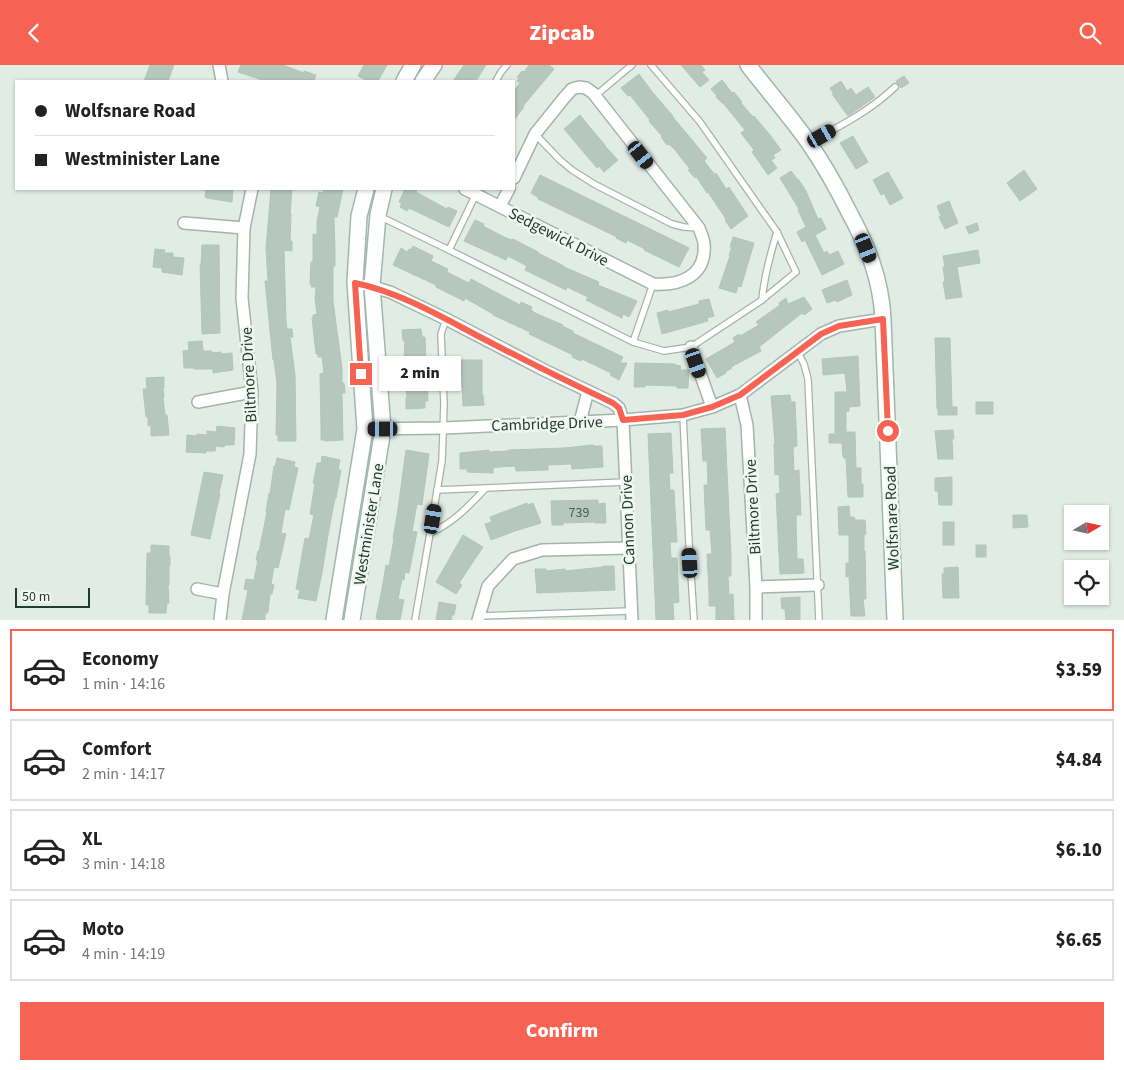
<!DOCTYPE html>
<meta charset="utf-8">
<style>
:root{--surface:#fff;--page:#f6f6f6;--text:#222;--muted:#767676;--line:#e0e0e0;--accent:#f76353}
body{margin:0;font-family:"Source Sans 3",sans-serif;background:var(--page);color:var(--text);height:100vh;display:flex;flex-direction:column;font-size:19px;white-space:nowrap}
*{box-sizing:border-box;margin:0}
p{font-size:16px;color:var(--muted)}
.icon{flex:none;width:28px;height:28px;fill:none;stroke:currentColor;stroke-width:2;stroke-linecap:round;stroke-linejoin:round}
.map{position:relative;height:555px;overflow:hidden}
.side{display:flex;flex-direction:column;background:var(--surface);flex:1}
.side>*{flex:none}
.guide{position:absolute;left:15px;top:15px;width:500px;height:110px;border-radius:0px;box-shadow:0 1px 4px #0004;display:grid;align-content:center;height:110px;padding:0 20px;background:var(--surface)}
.needle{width:32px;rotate:81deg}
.buttons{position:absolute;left:1064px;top:440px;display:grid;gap:10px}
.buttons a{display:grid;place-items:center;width:45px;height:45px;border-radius:0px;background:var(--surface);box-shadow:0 1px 4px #0004;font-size:25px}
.scale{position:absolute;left:15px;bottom:12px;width:75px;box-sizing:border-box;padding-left:5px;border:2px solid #203d31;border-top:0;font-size:14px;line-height:18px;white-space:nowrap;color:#203d31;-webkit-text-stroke:4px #f1f8f4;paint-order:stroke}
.end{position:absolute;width:22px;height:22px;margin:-11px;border:6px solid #f76353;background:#fff;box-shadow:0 0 0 2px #fff}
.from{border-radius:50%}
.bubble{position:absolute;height:35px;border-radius:0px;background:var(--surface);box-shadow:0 1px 4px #0004;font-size:16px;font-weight:800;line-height:35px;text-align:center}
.car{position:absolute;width:15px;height:30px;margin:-15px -8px;border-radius:6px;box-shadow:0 0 4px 1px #0007;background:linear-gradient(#222 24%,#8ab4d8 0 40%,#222 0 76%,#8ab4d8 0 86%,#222 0)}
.guide b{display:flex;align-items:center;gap:18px;height:48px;font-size:19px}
.guide b+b{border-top:1px solid var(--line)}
.guide i{width:12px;height:12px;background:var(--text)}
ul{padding:9px 0 0;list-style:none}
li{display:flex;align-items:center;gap:15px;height:82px;margin:0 10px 8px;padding:0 10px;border:2px solid var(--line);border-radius:0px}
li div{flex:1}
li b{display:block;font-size:19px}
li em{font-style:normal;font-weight:800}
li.on{border-color:var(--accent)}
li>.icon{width:45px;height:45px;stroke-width:1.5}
.button{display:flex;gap:10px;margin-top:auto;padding:10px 20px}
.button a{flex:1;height:58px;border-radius:0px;background:var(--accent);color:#fff;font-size:20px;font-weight:800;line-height:58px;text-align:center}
header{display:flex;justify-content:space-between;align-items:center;height:65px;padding:0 20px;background:var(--accent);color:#fff;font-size:22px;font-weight:800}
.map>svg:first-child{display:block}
.building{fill:#b6c7be;stroke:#b3c6bb}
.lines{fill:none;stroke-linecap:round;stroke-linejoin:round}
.lane-casing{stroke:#a3b4ab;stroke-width:8}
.street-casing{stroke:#a3b4ab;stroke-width:14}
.secondary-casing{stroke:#9fb8ac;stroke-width:18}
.lane{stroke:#fff;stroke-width:5.5}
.street{stroke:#fff;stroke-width:11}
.secondary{stroke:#fff;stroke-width:15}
.route{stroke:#f76353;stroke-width:6}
.labels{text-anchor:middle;stroke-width:5;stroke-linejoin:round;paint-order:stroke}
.number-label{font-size:14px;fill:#466054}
.street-label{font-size:16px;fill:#203d31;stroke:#f1f8f4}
</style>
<header><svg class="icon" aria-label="back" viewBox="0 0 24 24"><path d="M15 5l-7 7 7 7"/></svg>Zipcab<svg class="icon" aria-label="search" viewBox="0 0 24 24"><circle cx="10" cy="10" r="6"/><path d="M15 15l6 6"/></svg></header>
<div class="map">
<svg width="1124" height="555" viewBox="0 0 1124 555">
<rect width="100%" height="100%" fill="#e1ece5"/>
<!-- building -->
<g class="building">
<polygon points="150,0 174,0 168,16 144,16"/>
<polygon points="241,0 283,0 304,8 304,6 316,10 314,16 265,16 238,7"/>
<polygon points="364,0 387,0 378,16 367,16 358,11"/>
<polygon points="464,0 486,0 476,16 453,16"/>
<polygon points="529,0 549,0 554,4 523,41 524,42 514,55 514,26 520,18 517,16 519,13 517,12 522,6 524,7"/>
<polygon points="681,0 701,0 705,5 702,7 709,15 700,22"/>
<polygon points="639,9 653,28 673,51 672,51 707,93 704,96 715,110 716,108 726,124 729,122 748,151 731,164 725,155 726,154 708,127 707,128 696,111 695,113 688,105 690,104 675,85 669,79 667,80 661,72 662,71 649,56 650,55 630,30 628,31 621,23"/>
<polygon points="904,11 909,18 901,23 896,16"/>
<polygon points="722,15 732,28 734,27 742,37 741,38 753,52 754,51 770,70 781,85 773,90 775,93 771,95 777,103 768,110 752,87 754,85 741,68 745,65 723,38 722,38 716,32 717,31 711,24"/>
<polygon points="841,16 847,26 851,23 856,30 868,22 875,32 848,51 832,29 834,29 830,23"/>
<polygon points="580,50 588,60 605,80 605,81 618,95 604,107 599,101 597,103 564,64"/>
<polygon points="853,71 868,97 856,104 840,78"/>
<polygon points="1024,105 1037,124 1020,136 1007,118"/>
<polygon points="791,106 797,114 798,114 806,126 818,154 821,153 826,164 815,170 824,188 827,186 829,190 838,186 844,199 822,210 805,175 802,177 797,167 806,162 798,145 799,144 780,113"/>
<polygon points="888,107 903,133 890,140 884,128 881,130 873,115"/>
<polygon points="540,110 689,183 679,202 644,185 645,184 627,175 626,178 616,173 617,172 538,134 539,133 531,128"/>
<polygon points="206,124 233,124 232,137 207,133 205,132"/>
<polygon points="271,124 292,124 290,149 291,149 290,176 292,176 292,186 284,185 286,256 287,264 292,264 293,272 290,272 295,310 296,376 278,376 278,370 276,370 277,318 274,295 273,295 265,216 268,216 266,183"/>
<polygon points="324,124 343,124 337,152 334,152 335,185 335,201 333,201 333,236 342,303 342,318 344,318 345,328 342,328 343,375 325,376 325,375 321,375 321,362 320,309 324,308 322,292 318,292 318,289 316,289 312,253 313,253 313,250 317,249 315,234 316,222 311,222 312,219 310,219 311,197 313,197 313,169 317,170 317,156 320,142 316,141 319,127 323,128"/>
<polygon points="405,124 417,124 416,127 447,144 448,142 457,146 449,162 409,143 407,146 400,142 402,139 399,137"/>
<polygon points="949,136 958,158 945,164 939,152 941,151 937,141"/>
<polygon points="475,155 484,159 483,161 504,172 512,175 513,174 538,187 538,188 564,201 564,202 599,217 598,220 637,236 629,252 623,249 622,253 586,235 588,232 567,222 566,225 525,205 527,201 508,191 506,195 464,176"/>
<polygon points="977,158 979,165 969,169 966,162"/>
<polygon points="733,172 754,178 741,222 738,221 736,228 719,223 730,191 729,190 732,182 730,182"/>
<polygon points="202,180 219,180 220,268 202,269 200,200 201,200"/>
<polygon points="413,181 433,191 431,196 448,204 447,207 469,218 471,214 520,240 521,237 532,242 531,245 533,246 533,247 563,260 562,261 573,266 573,268 623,292 620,298 627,298 619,315 610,310 611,308 582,294 581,296 572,292 573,290 529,269 530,267 493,250 493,249 465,233 464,236 436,222 436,220 393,200 401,183 407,187 409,184 411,185"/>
<polygon points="155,184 165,185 164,188 173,188 173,192 184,193 182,210 162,207 162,203 153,202"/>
<polygon points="978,185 980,198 957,202 962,232 946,234 943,217 945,217 943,202 945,202 943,191"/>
<polygon points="847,215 852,230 837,237 836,235 827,238 822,225"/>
<polygon points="804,232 812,244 804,250 802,248 759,282 761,286 731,302 732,303 725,307 726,308 717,313 706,294 735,277 733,273 739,269 740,271 759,260 756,257 780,240 779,238 786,233 788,239"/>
<polygon points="709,234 714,251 707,253 708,256 662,269 657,248 668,245 668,247 699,239 699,236"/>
<polygon points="421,264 422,272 425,272 426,294 437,294 437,303 427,304 428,336 425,336 425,343 406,344 406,333 407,333 405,314 406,314 406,295 404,295 405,276 403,276 402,265"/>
<polygon points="935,273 950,273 952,342 957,342 957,350 938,350 938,344 937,344"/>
<polygon points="202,276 203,286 212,286 212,288 221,287 221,289 232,288 233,305 213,308 213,304 194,304 194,303 184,303 183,286 189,285 188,277"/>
<polygon points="858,291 860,341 849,342 849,346 846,347 846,367 855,367 856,403 861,403 861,419 863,419 863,432 848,432 846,394 843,392 842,378 829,378 829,369 835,369 835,327 847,327 845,308 823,310 822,294"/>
<polygon points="461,295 482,295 482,330 483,330 484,340 463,341"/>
<polygon points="635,298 675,299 675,300 681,301 680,305 689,305 688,323 677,323 677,321 645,320 645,322 634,322"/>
<polygon points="164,312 164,323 163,323 164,332 163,333 165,350 167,350 169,370 151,371 151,360 148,361 148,352 146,352 143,324 147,324 146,313"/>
<polygon points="790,330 791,337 795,337 797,381 793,382 794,406 799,405 801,450 796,450 797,494 803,494 804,508 780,509 776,429 780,428 779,409 775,410 774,379 775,379 771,331"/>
<rect x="976" y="337" width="17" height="12"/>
<polygon points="217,361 235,363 234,380 225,380 224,382 216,381 215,386 206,386 206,388 186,387 187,370 197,371 197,369 207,370 207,366 216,367"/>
<polygon points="725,363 731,491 731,511 728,511 729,530 733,529 734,555 716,555 716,541 709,541 709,528 707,489 712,489 710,465 706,465 704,420 708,420 707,396 703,396 701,364"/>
<polygon points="953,365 954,374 952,374 953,394 938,394 935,366"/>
<polygon points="671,368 673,408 669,408 670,425 674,425 677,477 670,477 671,493 677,493 679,537 673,538 674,555 656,555 648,369"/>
<polygon points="593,380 594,381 602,381 603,402 572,404 571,399 548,400 548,405 516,406 515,401 499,402 493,403 493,408 467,407 467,404 460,404 460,388 489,385 489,387 508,386 508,385 564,383"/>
<polygon points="406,385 429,389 422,440 417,439 412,466 417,467 409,508 405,507 404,515 402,514 398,534 404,535 400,555 378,555 378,554 376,553 382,524 386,500 389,501 394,474 393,474 398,444"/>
<polygon points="322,391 340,395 338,405 341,405 336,433 335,433 328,470 322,508 316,536 298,533 300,525 296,524 305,473 309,474 314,450 310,449 315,418 313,418 315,410 317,398 321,398"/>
<polygon points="277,393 295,397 294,402 298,403 289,445 285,444 281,468 286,469 281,490 278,503 274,502 271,519 274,520 272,529 270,529 268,547 265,549 265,555 242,555 248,525 244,524 246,514 254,515 258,495 256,495 258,486 259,486 267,447 266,447 269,428 270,429 274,401 275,402"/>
<polygon points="204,407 223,410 219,428 220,429 210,474 191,470"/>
<polygon points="952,412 952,440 939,440 938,426 935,426 935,413"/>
<polygon points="598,435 598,439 605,438 606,458 595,458 595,457 563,458 563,460 552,460 551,436"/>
<polygon points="527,438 528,440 533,438 541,458 515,466 491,475 485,459 492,457 490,452"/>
<polygon points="849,441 850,452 854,452 855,455 865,455 866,469 864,470 864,486 865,486 866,534 863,534 865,551 851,551 849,511 846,512 846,498 849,498 849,470 839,470 838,442"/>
<polygon points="1013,450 1027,450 1028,462 1013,463"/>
<rect x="943" y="457" width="11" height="23"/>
<polygon points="463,470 483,482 459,518 462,520 456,529 436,517"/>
<polygon points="151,480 169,481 169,491 170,491 170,501 169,501 169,520 168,520 169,538 167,538 166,548 149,548 149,540 146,540 147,488 151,488"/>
<rect x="976" y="480" width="10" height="12"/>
<polygon points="603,501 614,501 615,525 537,528 535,504 546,504 546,506 565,504 565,506 603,502"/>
<polygon points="958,502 959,533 943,533 942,509 944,509 944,503"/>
<polygon points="800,532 800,555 786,555 785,544 782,544 781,533"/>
<polygon points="439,537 456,540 454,550 452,550 451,555 436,555"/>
</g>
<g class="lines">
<!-- lane casing -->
<g class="lane-casing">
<g id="lane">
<polyline points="496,16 501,7 507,0"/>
<polyline points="595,31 632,0"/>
<polyline points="535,69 560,95 572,105 594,119 672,159 684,162 699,163"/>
<path d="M811,77c29,-16 59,-31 84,-55"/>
<polyline points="379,151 449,185 633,277 664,286 691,282 762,235 796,207 777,167 700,57 651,0"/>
<polyline points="449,185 476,129"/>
<path d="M762,235c2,-23 8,-45 15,-68"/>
<polyline points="633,277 653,219"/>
<polyline points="797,286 804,299 808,314 819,555"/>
<polyline points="683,350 689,478 694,555"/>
<polyline points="437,425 626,417"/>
<polyline points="430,468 442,396 444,339 441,269 446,254"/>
<polyline points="479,551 631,546"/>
<path d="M415,555l15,-87c22,-9 39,-27 55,-44"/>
</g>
</g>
<!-- street casing -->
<g class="street-casing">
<g id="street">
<polyline points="219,0 222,16"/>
<path d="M465,124l188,95c27,2 54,-8 51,-41 -1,-5 -3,-10 -5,-15l-106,-135 -7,-5 -7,-1 -7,2 -8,9 -29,36 -21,44"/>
<polyline points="500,141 509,124"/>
<polyline points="184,158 244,163"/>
<polyline points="366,220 390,227 446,254 544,305 613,338 619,343 623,355 632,555"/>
<polyline points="691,282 712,342"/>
<polyline points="740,330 747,360 756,522 756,555"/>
<polyline points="198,337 252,327"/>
<polyline points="580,357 588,326"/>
<polyline points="365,364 444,363 623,355 683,350 712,342 740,330 821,269 839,261 883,254"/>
<polyline points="756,522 818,520"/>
<polyline points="197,524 223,529"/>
<polyline points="220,555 223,529 250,389 252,327 242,233 244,163 252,124"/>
<polyline points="478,555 488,521 513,494 542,485 629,483"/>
</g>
</g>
<!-- secondary casing -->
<g class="secondary-casing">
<g id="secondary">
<path d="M748,0c20,26 42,51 61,78 15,22 28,45 40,69 19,35 32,67 34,107l12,301"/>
<polyline points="404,16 413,0"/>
<polyline points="423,16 434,0"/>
<polyline points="334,555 365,364 355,217 359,151 366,124"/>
<polyline points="352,555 383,364 372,221 378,150 384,124"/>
</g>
</g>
<!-- lane -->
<use href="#lane" class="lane"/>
<!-- street -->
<use href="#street" class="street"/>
<!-- secondary -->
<use href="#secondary" class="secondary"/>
</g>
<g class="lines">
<!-- route -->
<path class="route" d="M361,309l-6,-91c44,9 85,33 125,54 44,23 88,45 133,66l6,5 4,12 60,-5 29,-8 28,-12 81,-61 18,-8 44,-7 5,112"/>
</g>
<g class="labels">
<!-- number labels -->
<g class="number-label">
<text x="579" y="452">739</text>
</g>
<!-- street labels -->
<g class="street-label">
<text transform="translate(559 171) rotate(27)" y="6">Sedgewick Drive</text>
<text transform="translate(248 310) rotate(-93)" y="6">Biltmore Drive</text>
<text transform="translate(547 358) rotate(-2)" y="6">Cambridge Drive</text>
<text transform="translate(752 442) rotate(-93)" y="6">Biltmore Drive</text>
<text transform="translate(891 453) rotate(-92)" y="6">Wolfsnare Road</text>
<text transform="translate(627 455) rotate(-92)" y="6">Cannon Drive</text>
<text transform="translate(368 459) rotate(-81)" y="6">Westminister Lane</text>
</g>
</g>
</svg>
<div class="buttons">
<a><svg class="needle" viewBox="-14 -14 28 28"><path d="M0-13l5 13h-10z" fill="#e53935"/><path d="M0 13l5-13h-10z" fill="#767676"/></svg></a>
<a><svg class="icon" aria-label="locate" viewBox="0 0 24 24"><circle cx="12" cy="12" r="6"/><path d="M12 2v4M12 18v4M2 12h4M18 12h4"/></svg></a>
</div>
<div class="scale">50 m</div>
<i class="end from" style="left:888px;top:366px"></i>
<i class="end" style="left:361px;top:309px"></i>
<div class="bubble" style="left:379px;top:291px;width:82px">2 min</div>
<i class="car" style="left:822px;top:71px;rotate:60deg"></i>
<i class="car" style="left:641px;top:90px;rotate:142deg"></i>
<i class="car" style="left:866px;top:183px;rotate:158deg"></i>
<i class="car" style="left:696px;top:298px;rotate:161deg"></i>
<i class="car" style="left:383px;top:364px;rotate:270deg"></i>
<i class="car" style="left:433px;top:454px;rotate:9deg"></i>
<i class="car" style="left:690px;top:498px;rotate:356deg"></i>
<div class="guide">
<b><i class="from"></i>Wolfsnare Road</b>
<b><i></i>Westminister Lane</b>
</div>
</div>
<section class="side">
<ul>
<li class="on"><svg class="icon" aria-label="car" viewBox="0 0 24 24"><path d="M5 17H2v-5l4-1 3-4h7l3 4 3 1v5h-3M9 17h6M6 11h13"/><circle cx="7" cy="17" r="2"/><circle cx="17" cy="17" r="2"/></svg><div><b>Economy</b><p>1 min · 14:16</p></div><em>$3.59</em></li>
<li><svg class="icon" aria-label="car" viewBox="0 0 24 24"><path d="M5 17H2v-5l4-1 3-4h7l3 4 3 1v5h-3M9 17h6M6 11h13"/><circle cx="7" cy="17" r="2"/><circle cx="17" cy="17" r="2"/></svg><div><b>Comfort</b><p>2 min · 14:17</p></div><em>$4.84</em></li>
<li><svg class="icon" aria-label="car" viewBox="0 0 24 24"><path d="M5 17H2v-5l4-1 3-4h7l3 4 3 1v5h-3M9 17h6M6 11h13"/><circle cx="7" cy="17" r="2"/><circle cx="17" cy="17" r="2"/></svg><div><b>XL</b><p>3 min · 14:18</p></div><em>$6.10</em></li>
<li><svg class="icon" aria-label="car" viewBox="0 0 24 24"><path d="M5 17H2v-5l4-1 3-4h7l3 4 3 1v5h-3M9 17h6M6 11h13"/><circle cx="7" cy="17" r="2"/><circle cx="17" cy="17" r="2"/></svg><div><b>Moto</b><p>4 min · 14:19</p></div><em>$6.65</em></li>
</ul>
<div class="button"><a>Confirm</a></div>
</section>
